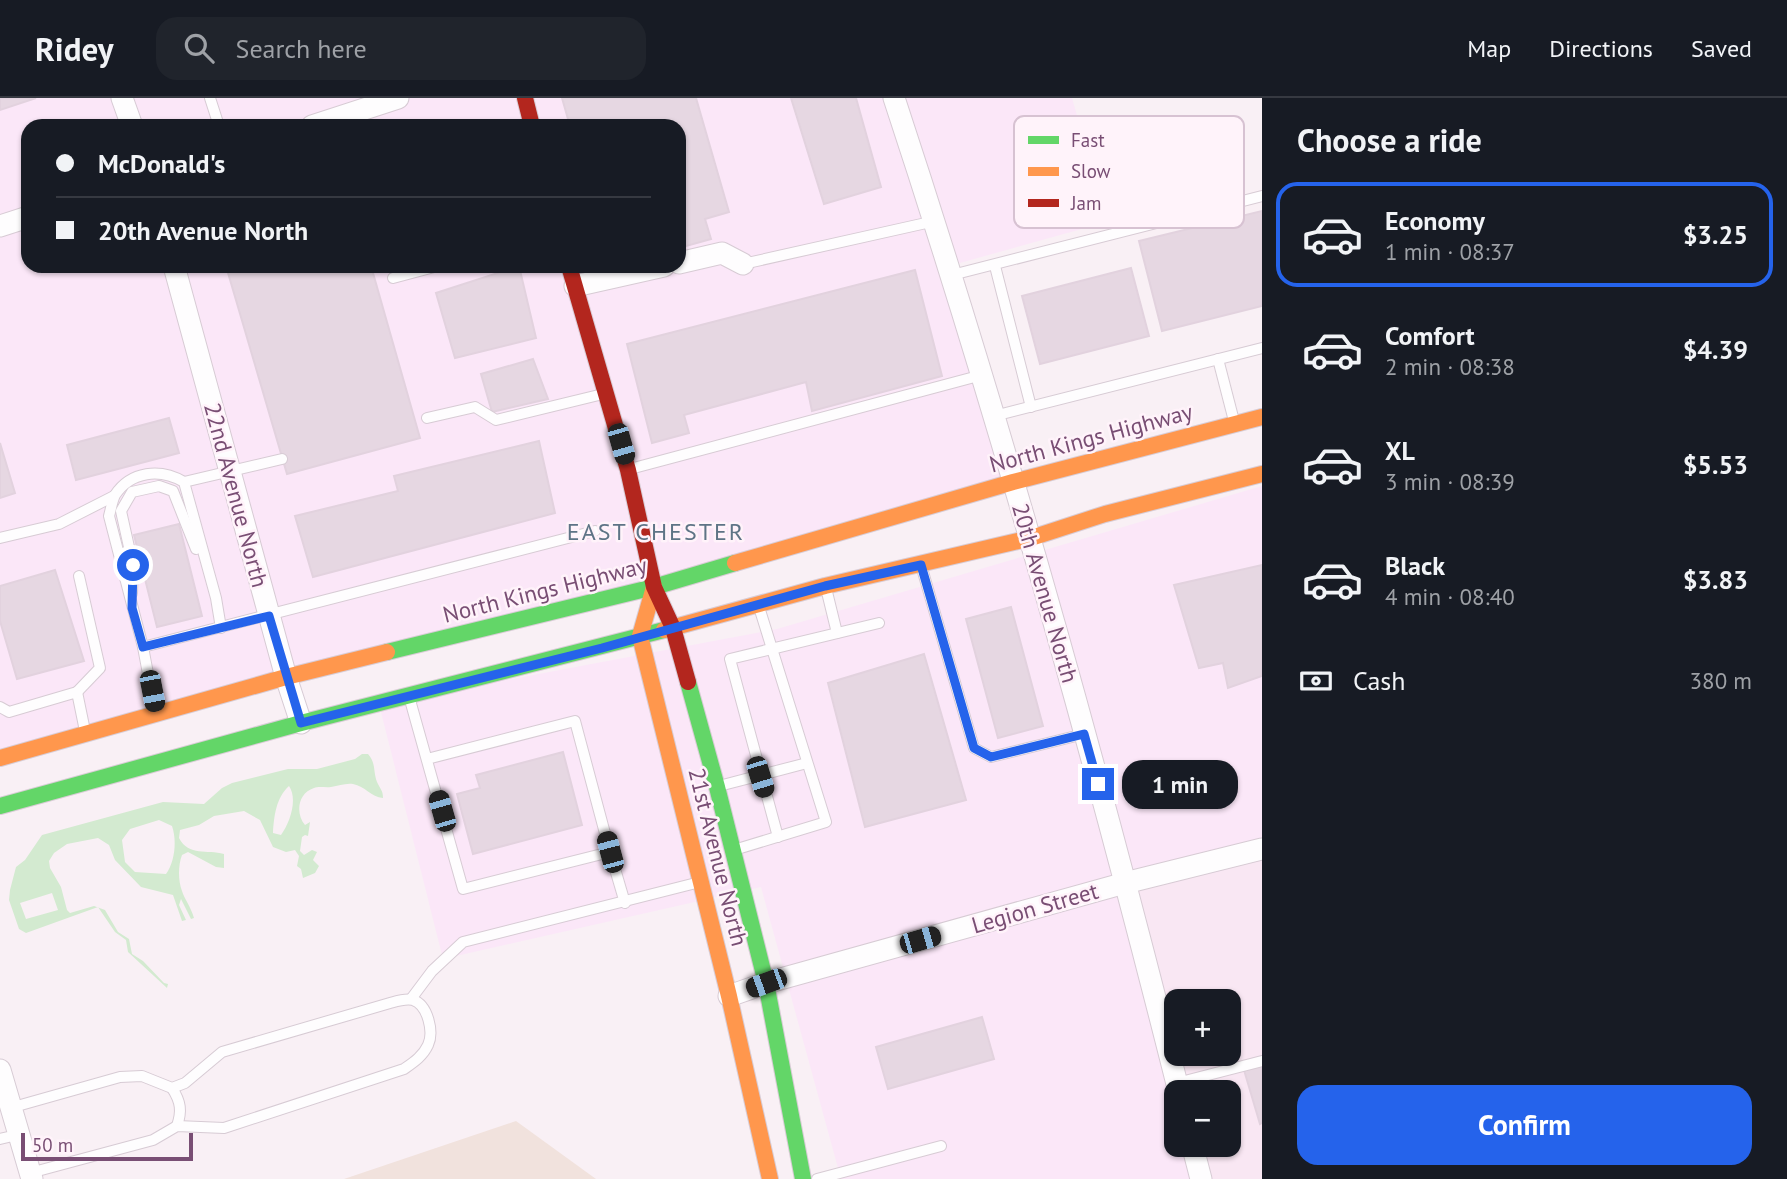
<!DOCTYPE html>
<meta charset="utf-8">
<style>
:root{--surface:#171b24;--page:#20242c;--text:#f1f3f6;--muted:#9ea1a6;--line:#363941;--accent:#2563eb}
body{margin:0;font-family:"PT Sans",sans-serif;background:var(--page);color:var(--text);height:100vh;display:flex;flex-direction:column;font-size:26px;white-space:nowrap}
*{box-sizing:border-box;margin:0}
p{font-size:23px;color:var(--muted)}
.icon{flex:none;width:38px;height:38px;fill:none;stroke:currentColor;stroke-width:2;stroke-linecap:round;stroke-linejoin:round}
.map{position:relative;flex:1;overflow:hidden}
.details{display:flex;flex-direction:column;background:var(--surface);width:525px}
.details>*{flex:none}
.hud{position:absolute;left:21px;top:21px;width:665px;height:154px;border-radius:21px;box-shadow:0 2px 5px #0004;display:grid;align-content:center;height:154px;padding:0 35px;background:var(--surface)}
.buttons{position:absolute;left:1164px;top:891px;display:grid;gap:14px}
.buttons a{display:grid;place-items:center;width:77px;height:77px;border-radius:14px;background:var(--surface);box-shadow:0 2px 5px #0004;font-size:35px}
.scale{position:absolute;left:21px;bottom:18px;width:172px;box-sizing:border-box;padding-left:7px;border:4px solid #794e74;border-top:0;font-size:19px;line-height:24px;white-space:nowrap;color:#794e74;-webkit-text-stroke:5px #fff3fa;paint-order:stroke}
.end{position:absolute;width:32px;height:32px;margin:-16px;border:9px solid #2563eb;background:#fff;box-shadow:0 0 0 4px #fff}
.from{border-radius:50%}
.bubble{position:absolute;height:49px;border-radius:21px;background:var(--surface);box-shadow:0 2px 5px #0004;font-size:23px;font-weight:600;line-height:49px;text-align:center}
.car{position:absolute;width:21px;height:42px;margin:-21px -10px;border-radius:9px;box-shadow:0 0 5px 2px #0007;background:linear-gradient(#222 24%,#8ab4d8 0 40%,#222 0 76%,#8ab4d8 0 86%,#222 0)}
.hud b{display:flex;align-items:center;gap:24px;height:66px;font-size:26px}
.hud b+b{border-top:2px solid var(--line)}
.hud i{width:18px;height:18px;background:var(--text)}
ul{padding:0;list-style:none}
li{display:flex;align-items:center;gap:21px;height:105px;margin:0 14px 10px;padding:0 21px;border:4px solid transparent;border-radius:21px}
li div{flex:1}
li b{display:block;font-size:26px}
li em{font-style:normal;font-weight:600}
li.selected{border-color:var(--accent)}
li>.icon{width:63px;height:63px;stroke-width:1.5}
h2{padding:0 35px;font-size:32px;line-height:84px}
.pay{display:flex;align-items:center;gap:18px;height:77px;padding:0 35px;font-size:26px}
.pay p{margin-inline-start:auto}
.button{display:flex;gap:14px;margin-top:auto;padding:14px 35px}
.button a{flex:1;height:80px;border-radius:21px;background:var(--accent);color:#fff;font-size:28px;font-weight:600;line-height:80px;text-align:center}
header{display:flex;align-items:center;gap:42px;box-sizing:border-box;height:98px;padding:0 35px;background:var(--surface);border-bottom:2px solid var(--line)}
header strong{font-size:33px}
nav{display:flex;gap:38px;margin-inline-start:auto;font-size:24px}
.search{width:490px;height:63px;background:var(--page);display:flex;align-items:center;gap:18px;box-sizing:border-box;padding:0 24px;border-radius:21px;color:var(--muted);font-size:26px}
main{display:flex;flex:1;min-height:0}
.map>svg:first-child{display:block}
.residential{fill:#f9e7f3;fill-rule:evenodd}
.commercial{fill:#fbe7f8;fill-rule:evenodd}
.green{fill:#f1e2dd}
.water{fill:#d3ead0;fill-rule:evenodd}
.building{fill:#e6d7e2;stroke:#e2d2de;stroke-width:2}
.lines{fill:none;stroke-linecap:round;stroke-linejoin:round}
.lane-casing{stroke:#d7cbd4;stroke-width:12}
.street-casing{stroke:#d7cbd4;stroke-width:23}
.fast-casing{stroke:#d8ccd5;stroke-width:18}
.slow-casing{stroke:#d8ccd5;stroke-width:18}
.jam-casing{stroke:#d8ccd5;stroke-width:18}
.lane{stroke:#fefdfe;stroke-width:10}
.street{stroke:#fefdfe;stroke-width:21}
.fast{stroke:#63d668;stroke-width:16}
.slow{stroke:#ff974d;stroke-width:16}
.jam{stroke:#b3261e;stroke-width:16}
.route{stroke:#2563eb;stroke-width:9}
.labels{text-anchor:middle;stroke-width:5;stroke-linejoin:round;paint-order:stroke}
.street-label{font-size:23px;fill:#794e74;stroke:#fff3fa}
.neighbourhood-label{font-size:24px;letter-spacing:2px;fill:#5e7486;stroke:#fff3fa}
.key{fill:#fff3fa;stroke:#d7c2d2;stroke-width:2}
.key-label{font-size:19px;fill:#794e74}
</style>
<header>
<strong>Ridey</strong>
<div class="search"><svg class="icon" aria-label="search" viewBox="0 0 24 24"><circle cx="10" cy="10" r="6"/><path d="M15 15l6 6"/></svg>Search here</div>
<nav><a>Map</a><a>Directions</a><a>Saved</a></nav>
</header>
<main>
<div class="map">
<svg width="1262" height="1081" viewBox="0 0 1262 1081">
<rect width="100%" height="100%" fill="#f9f0f5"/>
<!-- residential -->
<path class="residential" d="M1262,750v331h-60l-9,-34 35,-1v-52h-49l-54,-209zM1176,903h52v53h-52z"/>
<!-- commercial -->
<g class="commercial">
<path d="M0,0h1072l35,124 -158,44 64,216 -1013,276zM28,28h651v140h-651z"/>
<polygon points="1262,388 1262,751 1126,785 1176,994 1176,1046 1194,1047 1203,1081 841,1081 761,789 443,861 379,606 777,531"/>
</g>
<!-- green -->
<polygon class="green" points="516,1023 596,1081 344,1081"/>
<!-- water -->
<path class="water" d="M362,656h6c8,9 5,17 9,28 3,7 6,8 6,16 -12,-1 -18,-12 -30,-14 -8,-1 -14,2 -22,3 -5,1 -12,-1 -17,1 -16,5 -19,25 -9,37l5,-3 -2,14 -3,-1 -3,2 -2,14 4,4 8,-5 5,2 -4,8 6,6 -4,7 -12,5 -2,-9 -4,-3 2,-10 -4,-6 -9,2 -13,-5 -13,-27 -16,-9 -30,5 -15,9 -19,5 -1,8c10,19 28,11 45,16v14l-8,-1 -28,-15 -6,3c-4,10 -4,26 0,36 2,7 9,16 12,27l-3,1 -10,-20 -2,6 7,15 -4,1 -9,-26 -32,-8 -26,-27 -6,-15 -11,-7 -31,6 -13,9 -5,8 1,7 11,19 6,23 3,3 24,-7 11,4 13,22 11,7 3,15 11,7 21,22 4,1 -1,4 -39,-36 -2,-12 -11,-8 -17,-25 -72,26 -7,-4 -10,-29 1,-10 6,-23 9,-7 17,-25 121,-33 41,2 18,-16 10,-5 56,-14h29l38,-10zM289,688c9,13 1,37 -8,49l-8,-2c1,-17 3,-35 16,-47zM159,722l13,6c5,14 3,36 -6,48l-31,-2 -10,-10 -3,-22 8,-11zM52,795l6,17 -32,9 -6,-16z"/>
<!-- building -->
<g class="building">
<polygon points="0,0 36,0 0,12"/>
<polygon points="562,0 696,0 729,114 705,121 711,141 679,150 679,28 570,28"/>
<polygon points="791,0 856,0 881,89 824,106"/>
<polygon points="1262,113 1262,208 1162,233 1139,143"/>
<polygon points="226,168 371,168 420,340 287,376"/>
<polygon points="519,168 536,240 455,260 436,195"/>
<polygon points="1131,170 1149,238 1040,266 1022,198"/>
<polygon points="915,172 942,278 812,313 806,284 684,317 689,335 652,345 627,246"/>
<polygon points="533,261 548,301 492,314 481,276"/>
<polygon points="169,320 179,355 76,382 67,347"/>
<polygon points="539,343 555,415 313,479 295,418 398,393 394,378"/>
<polygon points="0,345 15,395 0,400"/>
<polygon points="179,426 202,518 157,529 134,437"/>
<polygon points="1262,467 1262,578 1228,590 1223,565 1199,570 1174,487"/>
<polygon points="55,472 84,563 17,581 0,523 0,488"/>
<polygon points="1011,509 1043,628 998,640 966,521"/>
<polygon points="924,556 966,702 865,729 828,585"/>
<polygon points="563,654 582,727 473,756 457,696 480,690 476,677"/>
<polygon points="982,919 994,961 888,991 876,949"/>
<polygon points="1262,967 1262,1025 1260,1026 1244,972"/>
</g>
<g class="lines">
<!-- lane casing -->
<g class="lane-casing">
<g id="lane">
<polyline points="210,0 219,28"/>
<polyline points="743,166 935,123"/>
<polyline points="995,168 1031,309"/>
<polyline points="952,177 1262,98"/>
<polyline points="393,180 438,168"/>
<polyline points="1218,261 1234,323"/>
<polyline points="994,318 1262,250"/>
<polyline points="427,320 475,309 496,322 603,296"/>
<polyline points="630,371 982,277"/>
<polyline points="184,384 282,361"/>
<polyline points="0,440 59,426 114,398"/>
<polyline points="921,467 974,650 991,659 1084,636"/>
<polyline points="826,490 837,535"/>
<polyline points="132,495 133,467 121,413 132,394 159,388 173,393 196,451"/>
<polyline points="143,549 595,433"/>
<polyline points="77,594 100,570 79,478"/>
<polyline points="410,602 463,791 610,754 575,623 427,661"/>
<polyline points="0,609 9,614 77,594 85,633"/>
<path d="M155,613l-12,-64 -34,-131c2,-7 3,-15 6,-21 16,-24 45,-27 69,-13l32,116 5,30"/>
<polyline points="719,688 807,665"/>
<polyline points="778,739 730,561 879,525"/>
<polyline points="734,752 826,724 759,509"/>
<polyline points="610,754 625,805"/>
<polyline points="411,901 432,873 463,844 700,784"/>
<polyline points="1177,985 1262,963"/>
<path d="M172,990c9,14 10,23 5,38"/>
<path d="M10,1010l110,-31 22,-1 30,12 13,-5 37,-31 168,-49c7,-2 16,-5 23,-3 15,5 21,32 15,45 -5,11 -14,17 -24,24l-180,59 -47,-2 -24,14 -123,33"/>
<polyline points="0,1041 17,1037"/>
<polyline points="817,1081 941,1048"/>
</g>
</g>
<!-- street casing -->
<g class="street-casing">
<g id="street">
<polyline points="122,0 132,28"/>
<path d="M894,0c108,327 201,660 285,994"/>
<polyline points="312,28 398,0"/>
<polyline points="0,128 28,119"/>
<polyline points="679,165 722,155 743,166"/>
<polyline points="174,168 286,579 301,625"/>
<polyline points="575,188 664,168"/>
<polyline points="729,898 766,885 1125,785 1262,751"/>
<polyline points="0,972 32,1081"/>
<polyline points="1192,1046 1201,1081"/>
</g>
</g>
<!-- fast casing -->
<g class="fast-casing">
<g id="fast">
<polyline points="387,554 654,489 735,465"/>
<polyline points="688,584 717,689 766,885 803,1081"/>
<polyline points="0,708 301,625 664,532"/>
</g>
</g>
<!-- slow casing -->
<g class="slow-casing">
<g id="slow">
<polyline points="735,465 1013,384 1262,319"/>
<polyline points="654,489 640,538 729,898 770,1081"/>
<polyline points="664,532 825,488 1031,440 1105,416 1262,376"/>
<polyline points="0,660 286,579 387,554"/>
</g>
</g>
<!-- jam casing -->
<g class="jam-casing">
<g id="jam">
<polyline points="525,0 532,28"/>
<polyline points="569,168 628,372 654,489 673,530 688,584"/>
</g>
</g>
<!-- lane -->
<use href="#lane" class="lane"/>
<!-- street -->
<use href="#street" class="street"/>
<!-- fast -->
<use href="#fast" class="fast"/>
<!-- slow -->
<use href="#slow" class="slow"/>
<!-- jam -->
<use href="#jam" class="jam"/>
</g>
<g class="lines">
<!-- route -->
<polyline class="route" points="133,467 132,510 143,549 269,518 301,625 602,550 825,488 921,467 974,650 991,659 1084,636 1098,686"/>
</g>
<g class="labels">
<!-- street labels -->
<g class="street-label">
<text transform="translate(1091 340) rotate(-15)" y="8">North Kings Highway</text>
<text transform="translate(236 397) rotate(75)" y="8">22nd Avenue North</text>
<text transform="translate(545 492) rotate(-14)" y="8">North Kings Highway</text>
<text transform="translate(1045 495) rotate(74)" y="8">20th Avenue North</text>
<text transform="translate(718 759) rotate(76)" y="8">21st Avenue North</text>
<text transform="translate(1035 810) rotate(-16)" y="8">Legion Street</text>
</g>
<!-- neighbourhood labels -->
<g class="neighbourhood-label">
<text x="656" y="442">EAST CHESTER</text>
</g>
</g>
<!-- legend -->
<rect x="1014" y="18" width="230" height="112" rx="10" class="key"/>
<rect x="1028" y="38" width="31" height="8" fill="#63d668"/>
<rect x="1028" y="69" width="31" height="9" fill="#ff974d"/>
<rect x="1028" y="101" width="31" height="8" fill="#b3261e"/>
<g class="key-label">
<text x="1071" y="49">Fast</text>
<text x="1071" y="80">Slow</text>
<text x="1071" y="112">Jam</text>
</g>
</svg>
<div class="buttons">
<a>+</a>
<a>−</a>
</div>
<div class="scale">50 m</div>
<i class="end from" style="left:133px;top:467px"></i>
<i class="end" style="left:1098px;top:686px"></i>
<div class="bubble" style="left:1122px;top:662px;width:116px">1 min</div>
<i class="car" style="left:621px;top:346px;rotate:164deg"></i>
<i class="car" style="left:152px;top:593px;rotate:169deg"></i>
<i class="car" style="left:760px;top:679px;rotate:163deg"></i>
<i class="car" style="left:442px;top:713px;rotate:344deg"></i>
<i class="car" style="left:610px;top:754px;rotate:345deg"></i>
<i class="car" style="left:920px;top:842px;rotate:74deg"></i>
<i class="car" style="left:766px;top:885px;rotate:250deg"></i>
<div class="hud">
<b><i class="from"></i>McDonald's</b>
<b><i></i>20th Avenue North</b>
</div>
</div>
<section class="details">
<h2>Choose a ride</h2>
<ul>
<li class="selected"><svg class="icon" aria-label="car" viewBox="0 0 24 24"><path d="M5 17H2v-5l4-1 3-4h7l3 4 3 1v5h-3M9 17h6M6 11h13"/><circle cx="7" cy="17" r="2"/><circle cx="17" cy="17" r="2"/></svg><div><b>Economy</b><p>1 min · 08:37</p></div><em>$3.25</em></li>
<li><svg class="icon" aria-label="car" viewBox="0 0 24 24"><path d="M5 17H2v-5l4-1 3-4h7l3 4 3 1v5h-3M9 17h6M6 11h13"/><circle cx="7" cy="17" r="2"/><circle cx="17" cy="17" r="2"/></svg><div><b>Comfort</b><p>2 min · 08:38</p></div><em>$4.39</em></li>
<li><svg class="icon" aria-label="car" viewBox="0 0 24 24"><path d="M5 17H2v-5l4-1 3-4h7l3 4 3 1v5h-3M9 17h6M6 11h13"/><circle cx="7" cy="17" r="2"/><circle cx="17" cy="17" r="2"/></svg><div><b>XL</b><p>3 min · 08:39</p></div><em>$5.53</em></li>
<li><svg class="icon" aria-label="car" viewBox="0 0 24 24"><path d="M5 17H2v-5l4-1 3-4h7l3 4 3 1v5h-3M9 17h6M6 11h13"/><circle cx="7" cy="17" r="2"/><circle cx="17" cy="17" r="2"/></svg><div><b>Black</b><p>4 min · 08:40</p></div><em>$3.83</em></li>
</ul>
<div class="pay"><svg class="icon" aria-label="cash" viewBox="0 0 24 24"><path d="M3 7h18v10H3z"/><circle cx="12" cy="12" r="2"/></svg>Cash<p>380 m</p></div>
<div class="button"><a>Confirm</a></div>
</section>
</main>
